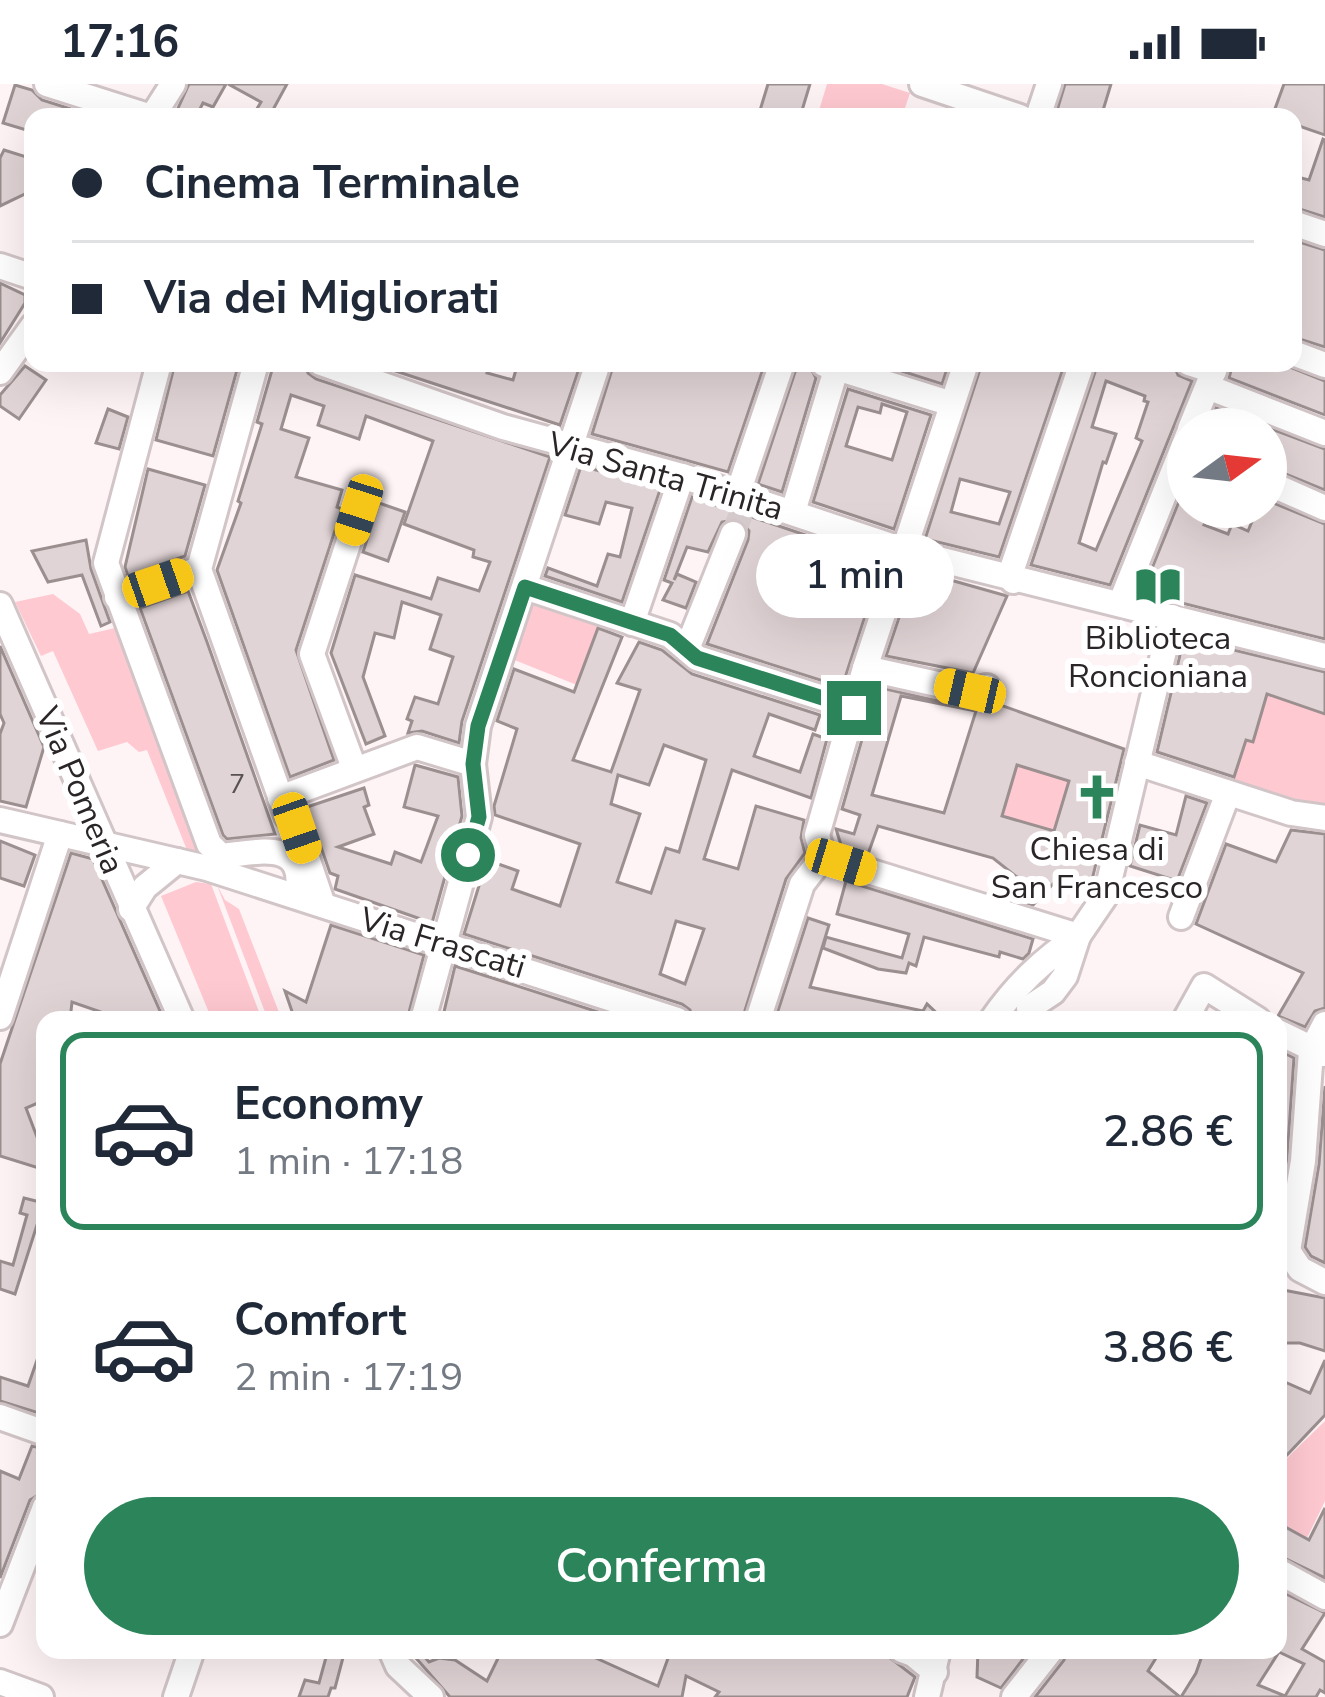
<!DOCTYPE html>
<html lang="it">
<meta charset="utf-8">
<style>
:root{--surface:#fff;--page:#f6f6f7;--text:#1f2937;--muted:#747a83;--line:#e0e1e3;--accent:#2c855a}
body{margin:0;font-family:"Nunito Sans",sans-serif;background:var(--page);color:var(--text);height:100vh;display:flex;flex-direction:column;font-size:45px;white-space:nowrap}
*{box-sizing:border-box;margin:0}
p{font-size:39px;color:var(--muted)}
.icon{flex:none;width:66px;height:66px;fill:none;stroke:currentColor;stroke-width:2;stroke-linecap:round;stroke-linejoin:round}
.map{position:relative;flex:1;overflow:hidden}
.panel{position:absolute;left:36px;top:927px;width:1251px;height:648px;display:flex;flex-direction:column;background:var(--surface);border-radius:24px;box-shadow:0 12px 48px #0002}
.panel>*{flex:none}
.guide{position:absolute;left:24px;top:24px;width:1278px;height:264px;border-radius:24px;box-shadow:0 12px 48px #0002;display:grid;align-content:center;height:264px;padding:0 48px;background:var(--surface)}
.needle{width:78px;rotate:75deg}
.fabs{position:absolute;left:1167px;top:324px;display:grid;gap:24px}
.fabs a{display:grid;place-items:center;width:120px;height:120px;border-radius:50%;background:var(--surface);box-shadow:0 12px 48px #0002;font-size:60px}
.end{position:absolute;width:54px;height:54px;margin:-27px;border:15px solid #2c855a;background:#fff;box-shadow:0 0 0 6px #fff}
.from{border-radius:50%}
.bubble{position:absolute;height:84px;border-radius:42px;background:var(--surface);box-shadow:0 12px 48px #0002;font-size:39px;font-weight:600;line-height:84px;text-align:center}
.car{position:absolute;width:36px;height:72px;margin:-36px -18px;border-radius:15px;box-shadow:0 0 9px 3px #0007;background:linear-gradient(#f5c518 24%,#345 0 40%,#f5c518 0 76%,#345 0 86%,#f5c518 0)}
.guide b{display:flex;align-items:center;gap:42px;height:114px;font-size:45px}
.guide b+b{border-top:3px solid var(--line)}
.guide i{width:30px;height:30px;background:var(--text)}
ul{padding:21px 0 0;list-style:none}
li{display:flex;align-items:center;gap:36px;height:198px;margin:0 24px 18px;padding:0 24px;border:6px solid transparent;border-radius:24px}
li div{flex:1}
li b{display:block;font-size:45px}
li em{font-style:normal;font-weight:600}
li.current{border-color:var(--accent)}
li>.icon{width:108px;height:108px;stroke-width:1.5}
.action{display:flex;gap:24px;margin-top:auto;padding:24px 48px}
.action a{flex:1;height:138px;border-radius:72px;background:var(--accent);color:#fff;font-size:48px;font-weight:600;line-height:138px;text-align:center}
.status{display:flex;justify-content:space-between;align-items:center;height:84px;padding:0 60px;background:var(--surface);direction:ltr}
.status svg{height:33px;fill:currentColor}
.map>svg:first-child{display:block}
.green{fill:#ffc9d1}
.building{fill:#e1d4d6;stroke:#9b8f90;stroke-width:3;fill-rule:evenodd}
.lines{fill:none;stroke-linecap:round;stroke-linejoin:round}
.minor-tunnel{stroke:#d4cacc;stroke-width:24;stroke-dasharray:24 12;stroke-linecap:butt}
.minor-casing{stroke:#d2c5c7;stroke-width:30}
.minor{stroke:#fff;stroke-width:24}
.route{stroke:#2c855a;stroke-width:15}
.labels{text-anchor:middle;stroke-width:12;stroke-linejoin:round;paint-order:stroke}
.number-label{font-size:27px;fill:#585152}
.street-label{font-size:33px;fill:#2a2526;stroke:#fff}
.poi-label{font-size:33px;fill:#2a2526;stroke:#fff}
</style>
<div class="status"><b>17:16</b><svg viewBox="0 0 49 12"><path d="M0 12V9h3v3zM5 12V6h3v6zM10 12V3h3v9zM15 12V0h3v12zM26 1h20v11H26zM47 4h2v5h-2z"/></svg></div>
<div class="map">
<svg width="1325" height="1613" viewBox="0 0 1325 1613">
<rect width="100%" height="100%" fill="#fef3f5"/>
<!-- green -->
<g class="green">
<polygon points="827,0 882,0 910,9 902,33 817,33"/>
<polygon points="53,510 80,530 89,550 115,544 199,769 187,766 147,666 139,668 127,658 98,667 53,567 41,572 15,518"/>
<polygon points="536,510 602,533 577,601 512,575"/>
<polygon points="1267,610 1325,630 1325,727 1231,702 1246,656 1253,657"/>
<polygon points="1017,681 1069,697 1054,747 1002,732"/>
<polygon points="196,798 211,800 262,936 212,936 161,812"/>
<polygon points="217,801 225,816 239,825 282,936 268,936"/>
<polygon points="1325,1337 1325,1417 1307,1454 1278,1438 1278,1374 1285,1376"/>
</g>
<!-- building -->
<g class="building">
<polygon points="189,0 226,0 213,23 203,19 196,33 174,33"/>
<polygon points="228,0 287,0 269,33 252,33 261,18"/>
<polygon points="768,0 810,0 800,33 758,33"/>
<polygon points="1065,0 1111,0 1101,33 1055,33"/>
<polygon points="1284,0 1325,0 1325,51 1293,40 1293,33 1272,33"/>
<polygon points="15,1 32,6 42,16 96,33 33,33 33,48 3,39"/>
<polygon points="1323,55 1325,56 1325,133 1293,123 1293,92 1309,96"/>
<polygon points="4,66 33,75 33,106 0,122 0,74"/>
<polygon points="1293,156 1325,166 1325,263 1293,253"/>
<polygon points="0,199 25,211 25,219 0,259"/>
<polygon points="175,279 239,279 213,372 156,356"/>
<polygon points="274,279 305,279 308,289 316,295 550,373 462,637 459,659 422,647 408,649 412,637 407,635 415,613 438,620 453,573 430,565 441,531 402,518 394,554 375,549 363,593 385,652 366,660 331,569 355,491 431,515 438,494 479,507 490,478 473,473 474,466 404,440 433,357 366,332 359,355 318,341 324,322 291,311 281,345 309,354 296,393 342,406 337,423 342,425 296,566 334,676 290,693 217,486 241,419 238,417 262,340 257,338"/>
<polygon points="371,279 490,279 487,289 513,296 518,279 581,279 560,341"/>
<polygon points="614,279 765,279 728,388 592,350"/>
<polygon points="798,279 808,279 816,294 782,408 758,400"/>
<polygon points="876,279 949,279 942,300"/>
<path d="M982,279h83l-66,194 -74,-18zM960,395l50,13 -11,32 -48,-12z"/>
<path d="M1098,279h75l5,12 14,6 -82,204 -79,-20zM1106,297l39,15 -1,5 4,1 -12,36 6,3 -46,109 -17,-7 24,-81 3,1 10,-29 -24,-7z"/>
<polygon points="1233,279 1280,279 1325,297 1325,331 1229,294"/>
<polygon points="25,282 46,296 19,335 0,322 0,311"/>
<path d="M848,305l83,26 -37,114 -81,-27zM882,320l25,8 -15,48 -46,-14 12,-39 22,6z"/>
<polygon points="1216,324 1325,365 1325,406 1266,382 1266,345 1208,345"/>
<polygon points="108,325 128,333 119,365 96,359"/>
<polygon points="581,382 661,403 622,518 545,492 548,484 597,502 608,470 620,473 632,424 606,418 599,440 565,431"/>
<polygon points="148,385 205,401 185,472 128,492 125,483"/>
<polygon points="1188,395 1188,423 1212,423 1204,441 1228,450 1232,440 1248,447 1258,423 1266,423 1266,416 1325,440 1325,555 1142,509"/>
<path d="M692,413l191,64 -41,126 -135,-43 41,-104 1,-9 -9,-12 -18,3 -14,30 -21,-5 -13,33 3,-6 19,8 -10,26 -23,-8 9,-17 -8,-3zM819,482l44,15 -13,33 -43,-16z"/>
<polygon points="379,419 405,428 388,477 363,468"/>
<polygon points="86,456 91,485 110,538 101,542 82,491 48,498 32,467"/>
<polygon points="915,486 1007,512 973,589 886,572"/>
<polygon points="188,507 207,558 275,750 227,755 223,751 140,524"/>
<path d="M598,544l24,9 -49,123 38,12 29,-82 -23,-7 22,-41 23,8 30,24 128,41 -5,15 -46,-16 -15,42 46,16 13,-38 14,5 -16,59 -79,-28 -28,89 34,10 18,-63 48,14 -3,18 4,15 -19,26 -44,141h-49l-3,-10 -8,-6 -218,-70 23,-74 31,11 -6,18 48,17 20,-62 -85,-29 -1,-9 23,-77 -20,-8 17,-52 60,23zM664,661l42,15 -27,92 -13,-4 -15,45 -34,-11 23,-68 -29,-10 7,-29 31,10zM676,837l28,8 -19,55 -25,-10z"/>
<polygon points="1184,554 1325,588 1325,630 1267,610 1253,658 1246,656 1234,693 1157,668"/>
<polygon points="0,562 44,663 26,723 0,717 0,650 4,639 0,630"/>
<path d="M877,603l88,20 27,-5 132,47 -34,139 -9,-2 -1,5 -26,-8 -21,22 -26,-8 10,-20 -24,-19 -115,-32 -10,28 -27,-9 -5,-16 18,5 6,-19 -18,-6zM901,612l75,15 -32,102 -72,-18zM1017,681l52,16 -15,50 -52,-15z"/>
<polygon points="415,681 458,693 462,732 432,839 335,805 338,792 330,789 307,723 364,704 369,721 364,723 374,750 338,763 391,780 395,768 421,778 438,732 404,723"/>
<polygon points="1186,712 1207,719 1177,797 1130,782 1140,741 1176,751"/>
<polygon points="1291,746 1325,750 1325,924 1315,927 1305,943 1278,932 1303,889 1196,840 1226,760 1276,778"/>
<polygon points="0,757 35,771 24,802 0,794"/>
<polygon points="71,769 93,775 164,936 124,936 72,918 70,936 45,936 45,1016 26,1024 45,1074 45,1086 0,1072 0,980"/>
<polygon points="846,797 1033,855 1029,869 1023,875 1000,868 999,873 924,853 916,882 909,879 906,889 878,885 823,864 826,853 902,874 909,850 837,830"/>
<polygon points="808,834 829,841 810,903 923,927 927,920 944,936 775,936"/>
<polygon points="331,841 424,871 407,936 295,936 285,907 306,918"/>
<polygon points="455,882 623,936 442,936"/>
<polygon points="1278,966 1294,974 1287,1075 1278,1127"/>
<polygon points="1325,1002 1325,1179 1311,1172 1305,1163 1319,1080"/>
<polygon points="24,1114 44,1119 15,1210 0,1205 0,1177 13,1181 27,1131 20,1129"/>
<polygon points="1278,1205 1325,1214 1325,1267 1300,1259 1278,1259"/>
<polygon points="43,1259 45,1259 45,1331 0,1317 0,1293 28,1302"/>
<polygon points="1325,1276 1325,1331 1287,1371 1278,1367 1278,1295 1310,1309"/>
<polygon points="32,1362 45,1365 45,1407 30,1416 0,1494 0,1387 19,1395"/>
<polygon points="1325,1424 1325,1494 1278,1471 1278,1439 1309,1456"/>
<path d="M1278,1506l47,23 -23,36 23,13v31l-5,-3 -4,7h-135l15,-24 8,-23h74zM1279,1568l25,12 -19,32 -27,-11z"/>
<polygon points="328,1566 345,1566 335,1604 331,1604 328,1613 299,1613 305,1596 319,1599"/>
<polygon points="409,1566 419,1566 429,1578 439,1574 455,1576 487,1597 502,1566 578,1566 658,1602 671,1566 880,1566 915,1593 907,1613 715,1613 719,1608 686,1592 682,1613 450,1613"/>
<polygon points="978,1566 1030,1566 1001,1604 977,1593"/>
<polygon points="1067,1566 1161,1566 1148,1587 1180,1613 1035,1613 1064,1576"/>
</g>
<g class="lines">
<!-- minor-tunnel -->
<polyline class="minor-tunnel" points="733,450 745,420"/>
<!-- minor casing -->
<g class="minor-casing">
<g id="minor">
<polyline points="47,0 151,33"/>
<polyline points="922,0 1020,33"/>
<polyline points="152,33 173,0"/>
<polyline points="1038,33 1049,0"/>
<polyline points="1293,139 1325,150"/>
<polyline points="0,182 33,193"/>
<polyline points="1293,269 1325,281"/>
<path d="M159,279l-53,200 103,281 12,12c37,-4 87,-18 76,40"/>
<polyline points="256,279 199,485 287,732 297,744 323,821"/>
<polyline points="321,279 503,343 682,392 906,467 1325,572"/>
<polyline points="1189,279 1214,287"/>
<polyline points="824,280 952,320"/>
<polyline points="0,288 33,242"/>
<polyline points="1208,303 1325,349"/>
<polyline points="1190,345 1217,279"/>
<polyline points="1266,398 1325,424"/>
<polyline points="738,409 782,279"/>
<polyline points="793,428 838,279"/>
<polyline points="1013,497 1011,488 1082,279"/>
<polyline points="525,503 670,551 697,574 854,624"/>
<polyline points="117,513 199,485"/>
<polyline points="1121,518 1188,351"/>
<polyline points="0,521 182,936"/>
<polyline points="632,539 682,392"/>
<polyline points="687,565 733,450"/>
<polyline points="865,584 969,607 987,603"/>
<polyline points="1137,679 1291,729 1325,734"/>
<polyline points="354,684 312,570 359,426"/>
<polyline points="280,714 417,663 473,680"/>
<polyline points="0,736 207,784 677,936"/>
<polyline points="823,773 817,751 865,584 966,279"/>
<polyline points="823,773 1078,852"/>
<polyline points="131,825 145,803 177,777"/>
<polyline points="1181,833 1228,709"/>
<polyline points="1029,924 1053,908 1065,892 1078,852 1106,811 1172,533"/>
<polyline points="0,933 60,750"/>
<polyline points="423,936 479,733 473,680 478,642 598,279"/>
<polyline points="758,936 802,800 823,773"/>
<path d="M992,936c24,-35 51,-60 86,-84"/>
<polyline points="1185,936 1204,902 1258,936"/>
<polyline points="1278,948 1323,970"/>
<polyline points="1288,1167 1303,1077 1311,967 1325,940"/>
<polyline points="1288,1167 1300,1185 1325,1198"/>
<polyline points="0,1333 45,1349"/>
<polyline points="1278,1487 1325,1513"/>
<polyline points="0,1540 45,1423"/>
<polyline points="391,1566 398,1582 431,1613"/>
<polyline points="902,1566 913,1570 935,1588"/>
<polyline points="0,1598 41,1613"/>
<polyline points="176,1613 192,1566"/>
<polyline points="927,1613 938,1566"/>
<polyline points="1014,1613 1051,1566"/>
</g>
</g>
<!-- minor -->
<use href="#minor" class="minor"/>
</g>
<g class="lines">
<!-- route -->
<polyline class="route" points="468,771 479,733 473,680 478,642 525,503 670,551 697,574 854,624"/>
</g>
<!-- icons -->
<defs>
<g id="library-bare" transform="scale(3.6)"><path d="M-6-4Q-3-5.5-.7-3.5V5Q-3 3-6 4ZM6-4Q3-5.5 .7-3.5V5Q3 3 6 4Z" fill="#2c855a" stroke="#fff" stroke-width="2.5" paint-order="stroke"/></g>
<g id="church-bare" transform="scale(3.6)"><path d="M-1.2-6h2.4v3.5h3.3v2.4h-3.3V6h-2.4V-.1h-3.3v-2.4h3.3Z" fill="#2c855a" stroke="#fff" stroke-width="2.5" paint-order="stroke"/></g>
</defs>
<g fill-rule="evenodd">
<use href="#library-bare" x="1158" y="502"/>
<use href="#church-bare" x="1097" y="713"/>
</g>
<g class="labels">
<!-- number labels -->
<g class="number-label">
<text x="237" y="709">7</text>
</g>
<!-- street labels -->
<g class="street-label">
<text transform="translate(666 391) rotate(16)" y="12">Via Santa Trinita</text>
<text transform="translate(81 706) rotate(67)" y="12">Via Pomeria</text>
<text transform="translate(443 858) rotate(17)" y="12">Via Frascati</text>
</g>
<!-- poi labels -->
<g class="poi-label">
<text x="1158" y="565">Biblioteca<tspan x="1158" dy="38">Roncioniana</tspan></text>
<text x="1097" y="776">Chiesa di<tspan x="1097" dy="38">San Francesco</tspan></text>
</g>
</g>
</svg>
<div class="fabs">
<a><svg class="needle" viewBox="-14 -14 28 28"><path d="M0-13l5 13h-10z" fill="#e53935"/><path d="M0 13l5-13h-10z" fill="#747a83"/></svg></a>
</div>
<i class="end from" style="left:468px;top:771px"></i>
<i class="end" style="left:854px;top:624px"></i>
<div class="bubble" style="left:756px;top:450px;width:198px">1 min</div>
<i class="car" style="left:359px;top:426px;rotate:198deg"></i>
<i class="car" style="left:158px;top:499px;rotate:71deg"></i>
<i class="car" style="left:970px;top:607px;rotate:283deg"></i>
<i class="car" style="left:297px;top:744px;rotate:161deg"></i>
<i class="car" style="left:841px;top:778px;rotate:107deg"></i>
<div class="guide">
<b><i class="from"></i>Cinema Terminale</b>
<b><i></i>Via dei Migliorati</b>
</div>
<section class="panel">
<ul>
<li class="current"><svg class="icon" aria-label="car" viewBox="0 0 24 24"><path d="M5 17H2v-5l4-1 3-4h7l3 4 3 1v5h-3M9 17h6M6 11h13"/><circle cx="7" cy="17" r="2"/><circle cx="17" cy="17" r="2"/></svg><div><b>Economy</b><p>1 min · 17:18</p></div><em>2.86 €</em></li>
<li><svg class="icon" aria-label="car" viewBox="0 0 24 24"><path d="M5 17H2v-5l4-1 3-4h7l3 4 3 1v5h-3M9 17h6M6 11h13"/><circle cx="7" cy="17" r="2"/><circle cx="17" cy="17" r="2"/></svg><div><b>Comfort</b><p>2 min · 17:19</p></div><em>3.86 €</em></li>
</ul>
<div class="action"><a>Conferma</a></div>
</section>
</div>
